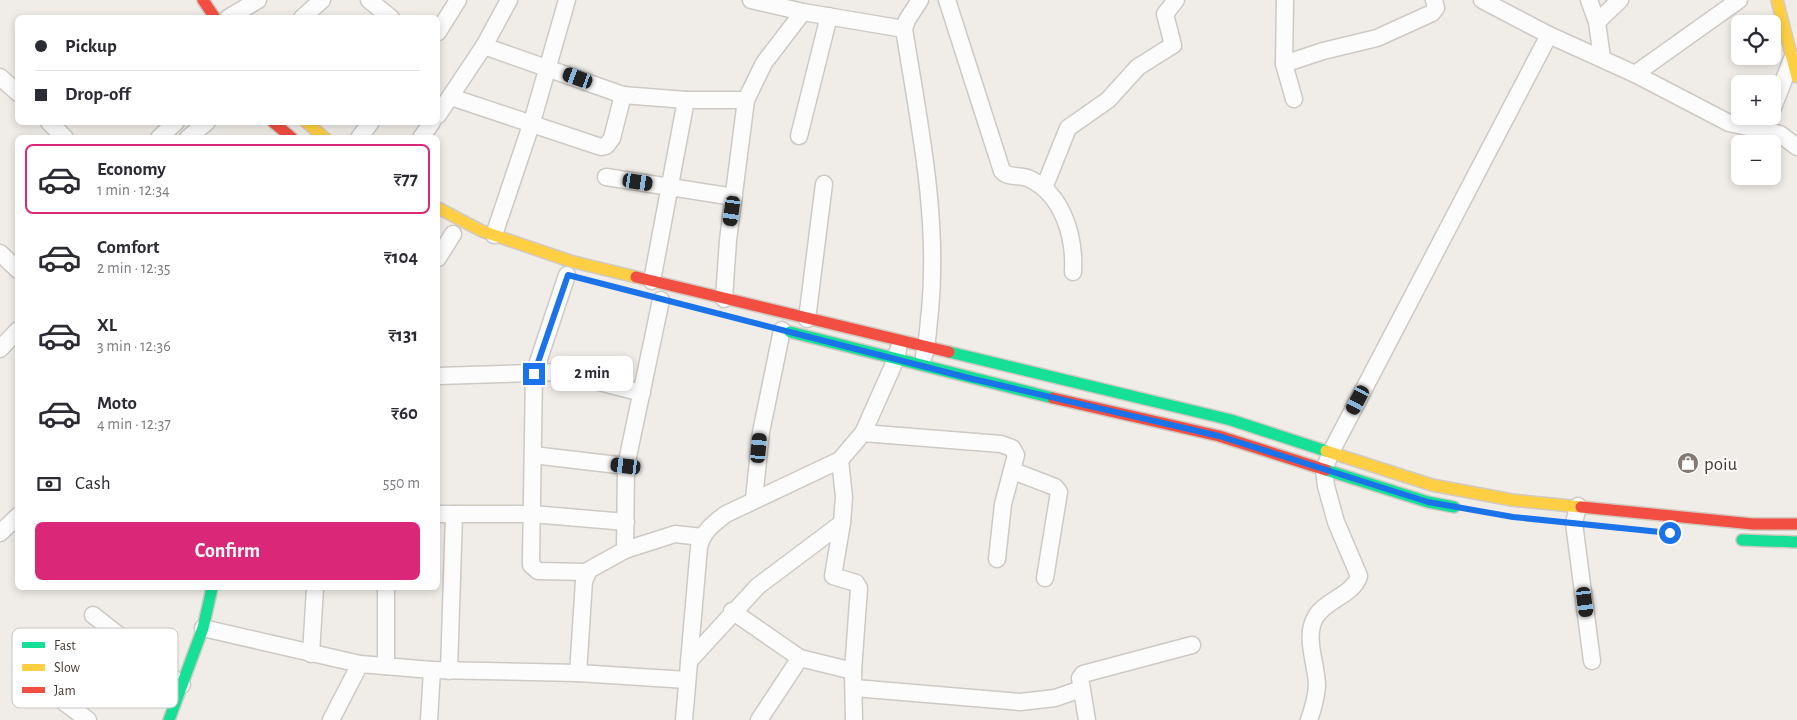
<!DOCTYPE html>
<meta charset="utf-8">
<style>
:root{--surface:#fff;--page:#f2f2f3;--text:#2b2b33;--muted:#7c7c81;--line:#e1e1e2;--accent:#db2777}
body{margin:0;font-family:"Alegreya Sans",sans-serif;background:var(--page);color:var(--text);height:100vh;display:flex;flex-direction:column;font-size:19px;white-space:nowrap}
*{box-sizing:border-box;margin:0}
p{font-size:16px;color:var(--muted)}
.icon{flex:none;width:28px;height:28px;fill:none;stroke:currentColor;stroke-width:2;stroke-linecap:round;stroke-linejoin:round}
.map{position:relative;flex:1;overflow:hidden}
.sheet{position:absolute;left:15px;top:135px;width:425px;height:455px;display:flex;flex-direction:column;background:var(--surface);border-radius:8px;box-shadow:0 2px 8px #0003}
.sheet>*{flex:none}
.banner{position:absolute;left:15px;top:15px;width:425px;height:110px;border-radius:8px;box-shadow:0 2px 8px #0003;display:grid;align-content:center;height:110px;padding:0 20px;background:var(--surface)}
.controls{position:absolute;left:1731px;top:15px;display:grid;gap:10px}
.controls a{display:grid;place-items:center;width:50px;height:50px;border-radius:8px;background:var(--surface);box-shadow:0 2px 8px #0003;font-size:25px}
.end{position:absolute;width:22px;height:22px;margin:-11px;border:6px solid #1a73e8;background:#fff;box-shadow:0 0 0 2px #fff}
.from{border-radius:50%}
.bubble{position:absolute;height:35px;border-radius:8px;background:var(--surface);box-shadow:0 2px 8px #0003;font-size:16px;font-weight:700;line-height:35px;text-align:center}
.car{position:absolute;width:15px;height:30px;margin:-15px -8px;border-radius:6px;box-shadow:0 0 4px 1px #0007;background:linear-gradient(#222 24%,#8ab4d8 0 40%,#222 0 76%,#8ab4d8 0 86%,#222 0)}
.banner b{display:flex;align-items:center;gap:18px;height:48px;font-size:19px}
.banner b+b{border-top:1px solid var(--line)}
.banner i{width:12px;height:12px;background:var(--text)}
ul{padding:9px 0 0;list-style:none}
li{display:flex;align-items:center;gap:15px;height:70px;margin:0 10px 8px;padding:0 10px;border:2px solid transparent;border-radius:8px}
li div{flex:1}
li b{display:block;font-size:19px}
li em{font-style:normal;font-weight:700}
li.active{border-color:var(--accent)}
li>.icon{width:45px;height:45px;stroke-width:1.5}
.pay{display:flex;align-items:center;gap:12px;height:55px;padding:0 20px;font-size:19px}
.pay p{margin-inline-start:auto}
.primary-button{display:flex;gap:10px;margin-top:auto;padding:10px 20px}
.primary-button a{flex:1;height:58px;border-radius:8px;background:var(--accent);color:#fff;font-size:20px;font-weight:700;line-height:58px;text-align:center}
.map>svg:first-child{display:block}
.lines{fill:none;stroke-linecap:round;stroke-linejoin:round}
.street-casing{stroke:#cdc9c4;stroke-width:19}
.fast-casing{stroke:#d2cac0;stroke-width:14}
.slow-casing{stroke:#d2cac0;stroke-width:14}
.jam-casing{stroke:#d2cac0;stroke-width:14}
.street{stroke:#fdfcfc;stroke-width:16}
.fast{stroke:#16e098;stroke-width:11}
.slow{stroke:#ffcf43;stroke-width:11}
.jam{stroke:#f24e42;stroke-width:11}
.route{stroke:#1a73e8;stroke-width:6}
.labels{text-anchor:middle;stroke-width:4;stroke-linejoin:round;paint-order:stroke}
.poi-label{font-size:19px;fill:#473c34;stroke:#fff;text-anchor:start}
.key{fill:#fff;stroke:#c8c4c2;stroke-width:1}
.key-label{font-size:14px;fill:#473c34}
</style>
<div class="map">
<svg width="1797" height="720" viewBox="0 0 1797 720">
<rect width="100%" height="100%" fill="#f0ede8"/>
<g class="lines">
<!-- street casing -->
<g class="street-casing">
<g id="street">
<polyline points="369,0 391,18"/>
<polyline points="751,0 803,12 904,29"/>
<path d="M920,0l-13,20 -3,9c15,94 35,187 26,282 -2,15 -2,30 -6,45"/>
<path d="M947,0l55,171c8,8 18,3 28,8 33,16 45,58 43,93"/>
<polyline points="1285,0 1284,64 1294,99"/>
<polyline points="1482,0 1549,35 1635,74 1729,123 1780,134 1797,147"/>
<polyline points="1589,0 1597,22 1602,58"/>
<polyline points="228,18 258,0"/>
<polyline points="302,18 322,0"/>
<polyline points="1597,22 1620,0"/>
<polyline points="438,32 458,0"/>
<polyline points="484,46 623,95 686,100"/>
<polyline points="1284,64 1323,51 1377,38 1432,13 1436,8 1434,0"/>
<polyline points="1635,74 1739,0"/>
<polyline points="0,77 18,93"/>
<polyline points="451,97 601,147 606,146 612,138 623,95"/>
<polyline points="1772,110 1792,59"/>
<polyline points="438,115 484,46 509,0"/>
<polyline points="49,122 65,138"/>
<polyline points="799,136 829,16"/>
<polyline points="159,138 176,122"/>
<polyline points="188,138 207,122"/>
<polyline points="359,138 371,122"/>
<polyline points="421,138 432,122"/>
<polyline points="606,177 734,197"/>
<polyline points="1044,188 1068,128 1108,100 1138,67 1173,45 1165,14 1176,0"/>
<polyline points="494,235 532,122 567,0"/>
<polyline points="0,253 18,270"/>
<polyline points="438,258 453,234"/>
<polyline points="567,275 534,374 531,561 531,565 538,571 587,572"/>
<polyline points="652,281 686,100 746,100"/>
<polyline points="724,299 728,240 746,100 764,63 803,12"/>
<polyline points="807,319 824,184"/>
<polyline points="0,349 18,330"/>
<polyline points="438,376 560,372 642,393"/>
<polyline points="863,433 1001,444 1012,448 1016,455 1003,504 997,559"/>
<polyline points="533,455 626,466 661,300"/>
<polyline points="1013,471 1055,487 1059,492 1045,578"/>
<polyline points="754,499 761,432 782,330"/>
<polyline points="1578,506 1574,523 1592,661"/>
<polyline points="438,514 532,514 626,522"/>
<polyline points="842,523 833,576 856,583 859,588 853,671 854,720"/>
<polyline points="0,533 18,516"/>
<polyline points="625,550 626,466"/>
<polyline points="386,588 386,666"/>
<polyline points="732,611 800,658 853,671"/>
<polyline points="93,615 182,685"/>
<polyline points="203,628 360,664 432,670 578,673 687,680"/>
<polyline points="311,654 315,588"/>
<polyline points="689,661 758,586 842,523 844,497 840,460"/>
<polyline points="449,671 454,514"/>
<polyline points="578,673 584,581 589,570 625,550 675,534 702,537"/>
<polyline points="29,676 88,720"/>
<polyline points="855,688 1020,702 1055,698 1081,689"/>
<polyline points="331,720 360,664"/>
<polyline points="429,720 432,670"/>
<path d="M684,720l15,-173c4,-16 14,-23 27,-33l114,-54 23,-27 33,-74 2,-9"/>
<polyline points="759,720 800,658"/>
<polyline points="1087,720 1080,678 1083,674 1192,645"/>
<path d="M1309,720c4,-11 7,-22 8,-34 0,-21 -13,-48 -2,-68 9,-18 39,-23 44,-42l-23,-54 -10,-36 -2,-16 7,-18 218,-417"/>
</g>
</g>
<!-- fast casing -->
<g class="fast-casing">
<g id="fast">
<polyline points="790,332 1053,398"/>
<polyline points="949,352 1231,420 1326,451"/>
<polyline points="1326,470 1428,502 1454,507"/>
<polyline points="1742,540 1797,542"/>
<polyline points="169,720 203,628 212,588"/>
</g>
</g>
<!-- slow casing -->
<g class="slow-casing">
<g id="slow">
<polyline points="1777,0 1797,77"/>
<polyline points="306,122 325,138"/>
<polyline points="438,208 482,231 570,261 636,277"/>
<polyline points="1326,451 1432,485 1512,500 1581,507"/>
</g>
</g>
<!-- jam casing -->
<g class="jam-casing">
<g id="jam">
<polyline points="203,0 215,18"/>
<polyline points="273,122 292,138"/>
<polyline points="636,277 949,352"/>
<polyline points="1053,398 1219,436 1326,470"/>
<polyline points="1581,507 1753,524 1797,524"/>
</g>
</g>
<!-- street -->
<use href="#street" class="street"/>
<!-- fast -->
<use href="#fast" class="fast"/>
<!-- slow -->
<use href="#slow" class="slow"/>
<!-- jam -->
<use href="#jam" class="jam"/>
</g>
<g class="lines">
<!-- route -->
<polyline class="route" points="534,374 568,275 973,379 1219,436 1428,502 1513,517 1670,533"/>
</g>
<!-- icons -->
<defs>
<g id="shop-disc" transform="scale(1.125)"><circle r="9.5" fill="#827a73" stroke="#fff"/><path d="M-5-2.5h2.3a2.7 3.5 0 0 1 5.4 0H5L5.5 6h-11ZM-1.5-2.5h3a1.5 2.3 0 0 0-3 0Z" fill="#fff"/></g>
</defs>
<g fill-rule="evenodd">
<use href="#shop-disc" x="1688" y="463"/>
</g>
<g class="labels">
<!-- poi labels -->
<g class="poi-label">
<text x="1704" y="470">poiu</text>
</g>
</g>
<!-- legend -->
<rect x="12" y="628" width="166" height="80" rx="8" class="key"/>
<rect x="22" y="642" width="23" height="6" fill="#16e098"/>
<rect x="22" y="664" width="23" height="7" fill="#ffcf43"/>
<rect x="22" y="687" width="23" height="6" fill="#f24e42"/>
<g class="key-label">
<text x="54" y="650">Fast</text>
<text x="54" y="672">Slow</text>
<text x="54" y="695">Jam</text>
</g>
</svg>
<div class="controls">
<a><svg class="icon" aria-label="locate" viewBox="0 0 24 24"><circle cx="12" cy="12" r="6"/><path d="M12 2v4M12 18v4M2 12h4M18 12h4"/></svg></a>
<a>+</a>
<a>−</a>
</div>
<i class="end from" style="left:1670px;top:533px"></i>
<i class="end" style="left:534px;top:374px"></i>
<div class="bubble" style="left:551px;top:356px;width:82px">2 min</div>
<i class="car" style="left:578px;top:78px;rotate:290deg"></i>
<i class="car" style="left:638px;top:182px;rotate:99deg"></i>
<i class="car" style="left:732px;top:211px;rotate:188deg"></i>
<i class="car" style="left:1358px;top:400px;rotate:208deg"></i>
<i class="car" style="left:759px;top:448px;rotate:5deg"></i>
<i class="car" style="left:626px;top:466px;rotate:277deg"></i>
<i class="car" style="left:1585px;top:602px;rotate:173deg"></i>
<div class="banner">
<b><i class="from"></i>Pickup</b>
<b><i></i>Drop-off</b>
</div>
<section class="sheet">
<ul>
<li class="active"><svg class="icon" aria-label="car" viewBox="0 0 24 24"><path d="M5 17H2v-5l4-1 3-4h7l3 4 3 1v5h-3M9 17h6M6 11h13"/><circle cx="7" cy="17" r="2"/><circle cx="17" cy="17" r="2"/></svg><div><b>Economy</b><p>1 min · 12:34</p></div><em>₹77</em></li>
<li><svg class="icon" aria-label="car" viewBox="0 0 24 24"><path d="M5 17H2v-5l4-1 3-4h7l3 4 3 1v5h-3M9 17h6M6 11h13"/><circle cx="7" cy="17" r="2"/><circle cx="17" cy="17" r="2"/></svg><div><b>Comfort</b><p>2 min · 12:35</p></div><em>₹104</em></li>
<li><svg class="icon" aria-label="car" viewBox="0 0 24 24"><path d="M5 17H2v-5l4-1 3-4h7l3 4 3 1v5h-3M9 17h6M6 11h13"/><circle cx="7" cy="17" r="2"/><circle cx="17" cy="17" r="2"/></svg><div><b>XL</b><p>3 min · 12:36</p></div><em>₹131</em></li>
<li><svg class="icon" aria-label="car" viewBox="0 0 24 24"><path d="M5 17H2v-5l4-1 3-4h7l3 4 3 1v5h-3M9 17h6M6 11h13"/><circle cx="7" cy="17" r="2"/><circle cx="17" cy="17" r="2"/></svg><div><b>Moto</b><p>4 min · 12:37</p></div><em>₹60</em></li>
</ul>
<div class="pay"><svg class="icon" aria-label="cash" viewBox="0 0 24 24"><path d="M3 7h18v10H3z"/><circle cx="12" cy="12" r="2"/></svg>Cash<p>550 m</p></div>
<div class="primary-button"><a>Confirm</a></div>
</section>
</div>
